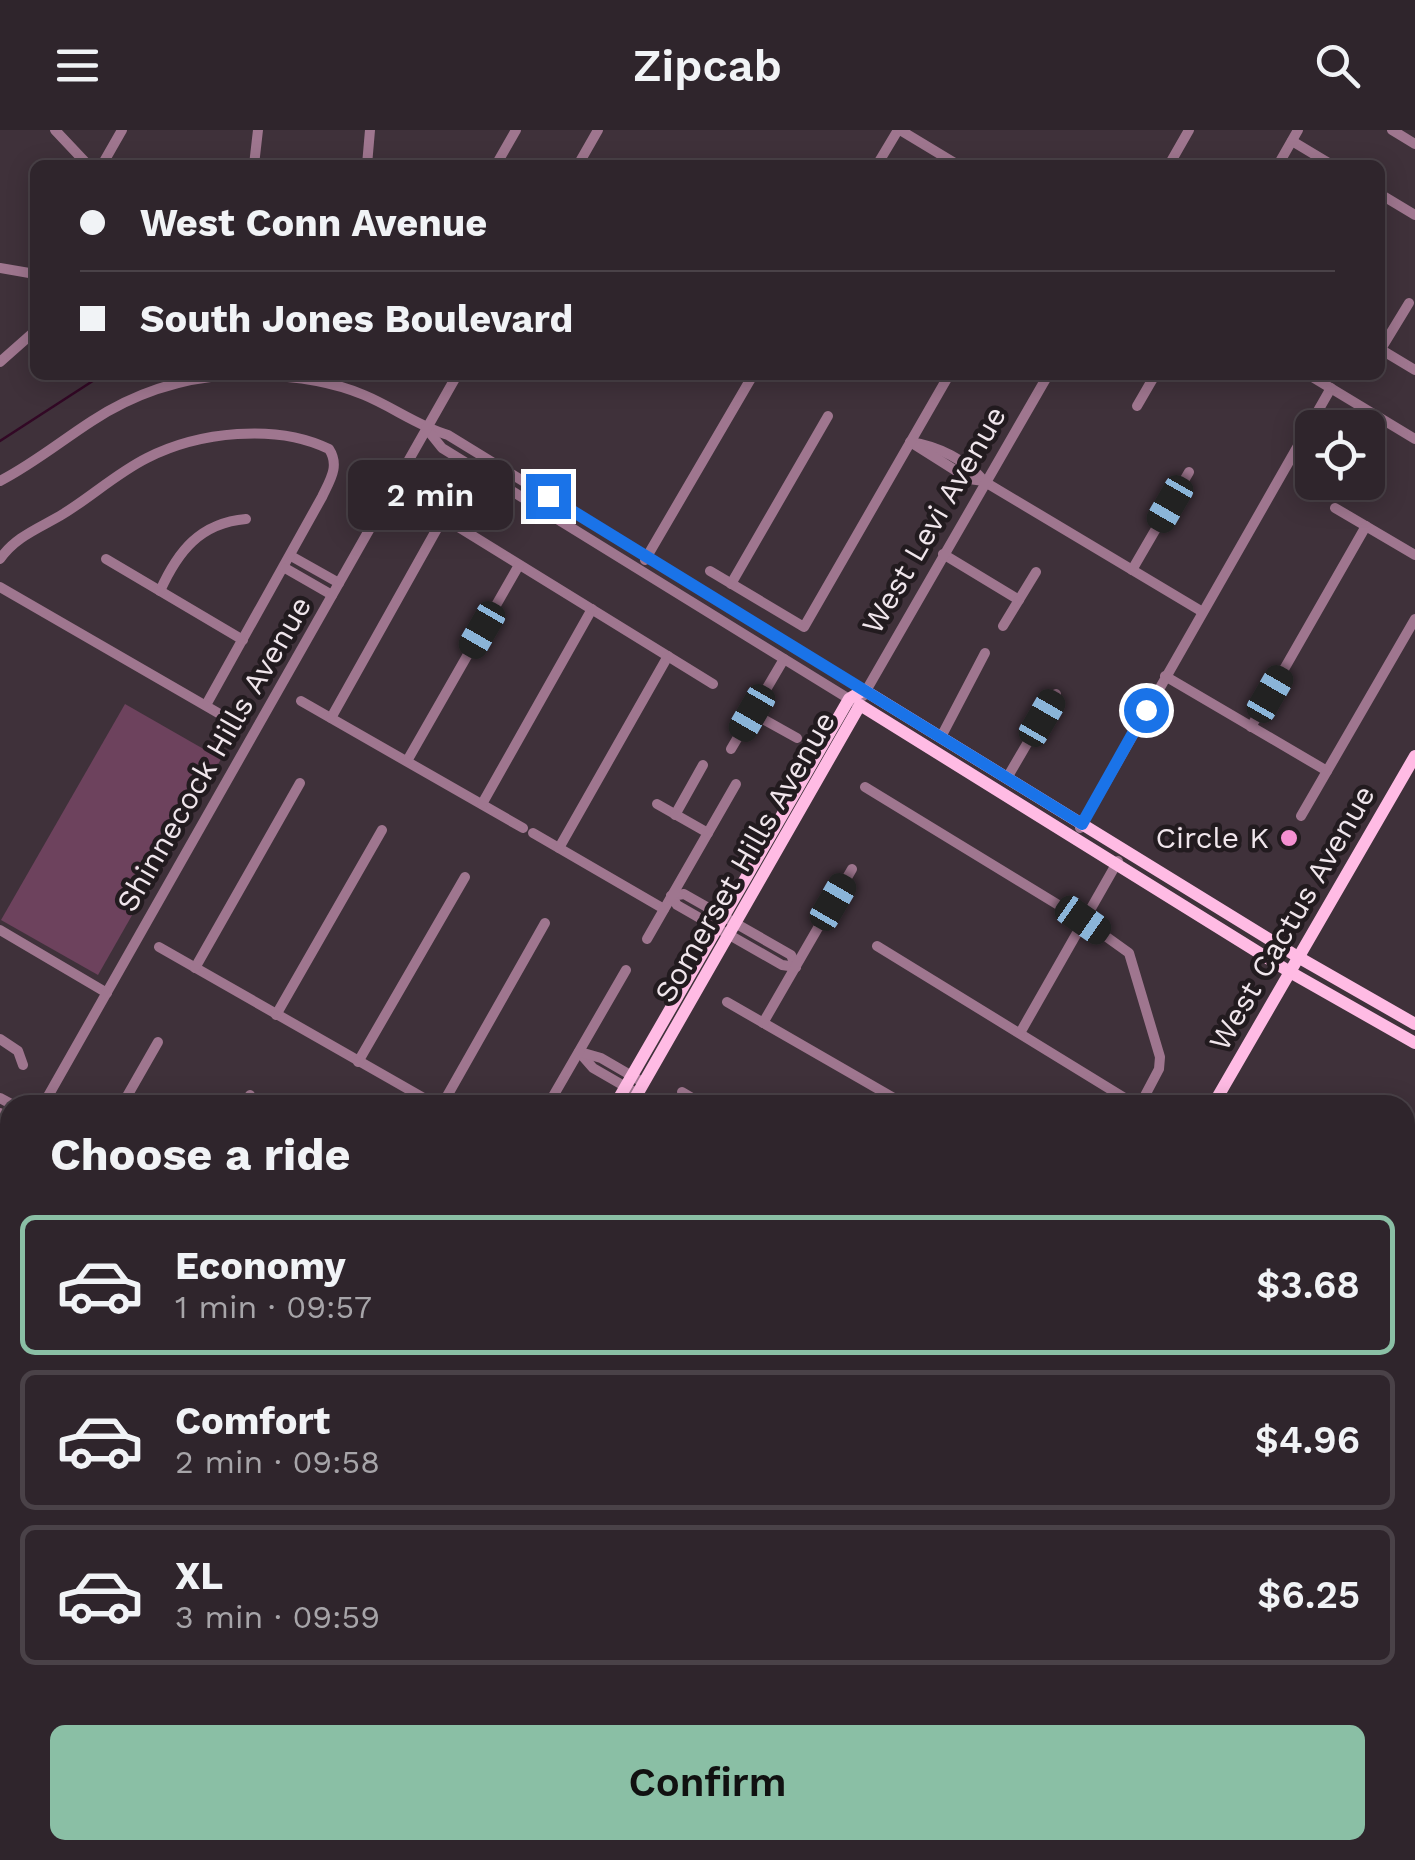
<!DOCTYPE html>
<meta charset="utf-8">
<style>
:root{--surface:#2f252c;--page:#3b3138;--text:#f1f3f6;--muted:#a7a5a9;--line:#4a4248;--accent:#8abfa5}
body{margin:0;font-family:"Work Sans",sans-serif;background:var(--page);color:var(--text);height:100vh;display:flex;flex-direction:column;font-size:38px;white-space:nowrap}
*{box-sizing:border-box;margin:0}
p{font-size:32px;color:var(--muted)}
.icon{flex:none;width:55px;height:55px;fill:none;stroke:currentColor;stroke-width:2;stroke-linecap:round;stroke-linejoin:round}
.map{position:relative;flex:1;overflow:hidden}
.panel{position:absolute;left:0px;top:965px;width:1415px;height:765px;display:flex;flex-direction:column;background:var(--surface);border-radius:30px 30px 0 0;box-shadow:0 5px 25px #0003,0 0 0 2px var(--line)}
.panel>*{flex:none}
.banner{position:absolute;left:30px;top:30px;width:1355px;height:220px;border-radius:15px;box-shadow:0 5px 25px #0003,0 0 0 2px var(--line);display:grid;align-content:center;height:220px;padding:0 50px;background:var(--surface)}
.buttons{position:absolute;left:1295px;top:280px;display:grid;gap:20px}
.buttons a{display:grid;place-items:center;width:90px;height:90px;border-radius:15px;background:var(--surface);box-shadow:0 5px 25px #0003,0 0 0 2px var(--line);font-size:50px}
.end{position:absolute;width:45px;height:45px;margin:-22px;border:12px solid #1a73e8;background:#fff;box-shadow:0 0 0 5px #fff}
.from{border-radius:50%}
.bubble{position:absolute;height:70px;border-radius:15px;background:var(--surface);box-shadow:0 5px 25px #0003,0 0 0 2px var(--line);font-size:32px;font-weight:600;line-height:70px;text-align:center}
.car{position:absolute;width:30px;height:60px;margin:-30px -15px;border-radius:12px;box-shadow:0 0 8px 2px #0007;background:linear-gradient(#222 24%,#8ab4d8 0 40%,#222 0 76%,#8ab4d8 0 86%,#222 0)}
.banner b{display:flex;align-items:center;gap:35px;height:95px;font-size:38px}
.banner b+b{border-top:2px solid var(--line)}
.banner i{width:25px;height:25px;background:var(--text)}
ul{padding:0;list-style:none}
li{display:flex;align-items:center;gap:30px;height:140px;margin:0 20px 15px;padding:0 30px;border:5px solid var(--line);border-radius:15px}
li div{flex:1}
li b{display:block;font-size:38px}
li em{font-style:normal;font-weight:600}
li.active{border-color:var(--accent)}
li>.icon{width:90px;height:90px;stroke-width:1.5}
h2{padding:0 50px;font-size:45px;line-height:120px}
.action{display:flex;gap:20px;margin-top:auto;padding:20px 50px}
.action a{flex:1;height:115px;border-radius:15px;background:var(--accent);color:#111;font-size:40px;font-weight:600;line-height:115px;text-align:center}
header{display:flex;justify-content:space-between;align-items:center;height:130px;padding:0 50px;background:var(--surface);font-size:45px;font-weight:600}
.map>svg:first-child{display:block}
.green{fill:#6d425d}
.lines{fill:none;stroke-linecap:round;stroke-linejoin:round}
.stream{stroke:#320825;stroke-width:2.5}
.minor{stroke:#9f768f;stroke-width:10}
.major{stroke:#ffbbe4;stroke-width:12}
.route{stroke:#1a73e8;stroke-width:12}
.poi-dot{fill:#f590d1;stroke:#221b1f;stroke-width:4}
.labels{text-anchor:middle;stroke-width:9;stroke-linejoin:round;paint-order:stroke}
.street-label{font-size:30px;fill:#f0e6ec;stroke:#221b1f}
.poi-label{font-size:30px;fill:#f0e6ec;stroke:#221b1f;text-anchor:end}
</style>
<header><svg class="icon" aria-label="menu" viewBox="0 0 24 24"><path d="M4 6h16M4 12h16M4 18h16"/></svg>Zipcab<svg class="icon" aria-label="search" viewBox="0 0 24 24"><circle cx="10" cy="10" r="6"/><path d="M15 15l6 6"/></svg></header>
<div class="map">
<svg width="1415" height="1730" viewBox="0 0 1415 1730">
<rect width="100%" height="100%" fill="#3f313a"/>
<!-- green -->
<g class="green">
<polygon points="125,574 221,629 98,845 1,790"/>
<polygon points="200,1720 275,1720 284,1730 190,1730"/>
</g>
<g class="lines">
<!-- stream -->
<polyline class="stream" points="0,311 102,245"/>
<!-- minor -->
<g class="minor">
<polyline points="55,0 88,35"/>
<polyline points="900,0 958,35"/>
<polyline points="1392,0 1415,14"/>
<polyline points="1292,11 1332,35"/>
<polyline points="102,35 122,0"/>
<polyline points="254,35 258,0"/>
<polyline points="367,35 370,0"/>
<polyline points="496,35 516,0"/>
<polyline points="578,35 598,0"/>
<polyline points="877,35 898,0"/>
<polyline points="1169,35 1189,0"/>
<polyline points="1278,35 1298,0"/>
<polyline points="1380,64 1415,85"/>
<polyline points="0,138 35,144"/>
<polyline points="1380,219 1415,240"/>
<polyline points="1381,219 1409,173"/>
<polyline points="0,232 35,201"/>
<path d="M257,245c36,1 74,6 107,20 29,12 54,31 84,40l416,255"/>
<polyline points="1309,245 1415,309"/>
<polyline points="1137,276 1155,245"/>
<polyline points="426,298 442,318 854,572"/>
<path d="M910,312c28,4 56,18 75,40l216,129"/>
<polyline points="912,313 969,349 984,351"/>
<path d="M0,351c33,-17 61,-40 92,-60 41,-27 89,-43 139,-46"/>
<polyline points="426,377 713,554"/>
<polyline points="1335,378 1415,425"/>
<polyline points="943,424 1019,470"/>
<polyline points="291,426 339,453"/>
<path d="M0,429c16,-23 40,-31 63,-45 28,-17 54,-41 84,-56 51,-26 129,-35 182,-9 11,17 1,31 -7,48l-116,208"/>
<polyline points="106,429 243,510"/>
<polyline points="645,430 753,245"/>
<polyline points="285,438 332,465"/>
<polyline points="1132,440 1189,342"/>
<polyline points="710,441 804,497 949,245"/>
<polyline points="731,454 828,286"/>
<polyline points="0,457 232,591"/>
<path d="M160,461c18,-40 40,-68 86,-72"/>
<polyline points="1003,496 1036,442"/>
<polyline points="1165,546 1327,641"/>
<polyline points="863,566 1048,245"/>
<polyline points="301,571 523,698"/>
<polyline points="752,583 797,608"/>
<polyline points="331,588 443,388"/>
<polyline points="1251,597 1366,396"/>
<polyline points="941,607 985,523"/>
<polyline points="731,619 784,529"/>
<polyline points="407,631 519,435"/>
<polyline points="1007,648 1056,564"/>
<polyline points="865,657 1083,790 1129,823 1160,927 1159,939 1140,975"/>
<polyline points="482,674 592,479"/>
<polyline points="657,674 708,703"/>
<polyline points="675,685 703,635"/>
<polyline points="1301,686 1415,489"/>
<polyline points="1080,698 1331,258"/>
<polyline points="533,703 664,779"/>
<polyline points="559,718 668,526"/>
<polyline points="671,766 684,764 791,825 796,837"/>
<polyline points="671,766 677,775 782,835 796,837"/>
<polyline points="0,800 107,863"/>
<polyline points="647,809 736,654"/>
<polyline points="877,816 1136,975"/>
<polyline points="159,817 436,975"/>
<polyline points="195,838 300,653"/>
<polyline points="727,872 906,975"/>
<polyline points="276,885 382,700"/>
<polyline points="763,893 852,739"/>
<polyline points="1020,903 1118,731"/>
<polyline points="0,909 18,921 23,935"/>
<polyline points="579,922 593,938 638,964"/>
<polyline points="580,922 601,928 644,953"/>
<polyline points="358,932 465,747"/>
<polyline points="682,962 704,975"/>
<polyline points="0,968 13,975"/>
<polyline points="43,975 457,245"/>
<polyline points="122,975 158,912"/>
<polyline points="244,975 250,965"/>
<polyline points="442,975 545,793"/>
<polyline points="548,975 626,840"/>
<polyline points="0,983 10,989"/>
<polyline points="0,1051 10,1033"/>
<polyline points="1405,1095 1415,1101"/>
<polyline points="0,1189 10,1172"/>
<polyline points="0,1289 10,1295"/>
<polyline points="1405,1402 1415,1403"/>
<polyline points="0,1411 10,1417"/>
<polyline points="0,1644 10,1634"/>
<polyline points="1405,1664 1415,1647"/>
<polyline points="0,1704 10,1714"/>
<polyline points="15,1720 25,1730"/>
<polyline points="918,1720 936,1730"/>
<polyline points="1211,1720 1229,1730"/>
<polyline points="1389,1720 1406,1730"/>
<polyline points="856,1727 860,1720"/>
<polyline points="68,1730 79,1720"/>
<polyline points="298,1730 298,1720"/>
<polyline points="465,1730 470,1720"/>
<polyline points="543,1730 548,1720"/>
<polyline points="679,1730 685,1720"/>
<polyline points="957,1730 963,1720"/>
<polyline points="1060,1730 1065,1720"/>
<polyline points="1162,1730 1168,1720"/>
<polyline points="1288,1730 1290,1726"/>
<polyline points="1367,1730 1372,1720"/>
</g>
<!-- major -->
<g class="major">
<polyline points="615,975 849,569 864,560 1298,827 1415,894"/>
<polyline points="631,975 860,575 1290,842 1415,913"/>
<polyline points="1213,975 1415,626"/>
<polyline points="159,1730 170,1720"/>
<polyline points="180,1730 191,1720"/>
<polyline points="763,1730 769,1720"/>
<polyline points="787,1730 793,1720"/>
</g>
</g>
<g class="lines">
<!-- route -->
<polyline class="route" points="548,366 1082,694 1146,580"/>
</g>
<!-- markers -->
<circle class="poi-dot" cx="1289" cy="708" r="10"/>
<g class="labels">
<!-- street labels -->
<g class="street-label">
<text transform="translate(934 390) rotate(-60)" y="10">West Levi Avenue</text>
<text transform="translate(214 624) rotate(-60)" y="10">Shinnecock Hills Avenue</text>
<text transform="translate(745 727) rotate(-60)" y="10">Somerset Hills Avenue</text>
<text transform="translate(1292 788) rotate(-60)" y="10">West Cactus Avenue</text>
</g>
<!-- poi labels -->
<g class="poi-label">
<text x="1269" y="718">Circle K</text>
</g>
</g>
</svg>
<div class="buttons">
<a><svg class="icon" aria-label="locate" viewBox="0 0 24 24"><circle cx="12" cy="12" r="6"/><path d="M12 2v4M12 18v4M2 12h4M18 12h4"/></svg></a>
</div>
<i class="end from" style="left:1146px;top:580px"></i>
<i class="end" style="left:548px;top:366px"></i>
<div class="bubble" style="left:348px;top:330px;width:165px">2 min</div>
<i class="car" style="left:1170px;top:374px;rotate:210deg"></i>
<i class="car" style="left:482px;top:500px;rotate:210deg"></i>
<i class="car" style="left:1270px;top:564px;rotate:30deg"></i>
<i class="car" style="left:752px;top:583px;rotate:210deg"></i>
<i class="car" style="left:1042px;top:588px;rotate:30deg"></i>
<i class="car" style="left:833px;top:772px;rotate:30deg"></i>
<i class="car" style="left:1083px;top:790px;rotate:125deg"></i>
<div class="banner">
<b><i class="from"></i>West Conn Avenue</b>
<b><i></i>South Jones Boulevard</b>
</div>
<section class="panel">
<h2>Choose a ride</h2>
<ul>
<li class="active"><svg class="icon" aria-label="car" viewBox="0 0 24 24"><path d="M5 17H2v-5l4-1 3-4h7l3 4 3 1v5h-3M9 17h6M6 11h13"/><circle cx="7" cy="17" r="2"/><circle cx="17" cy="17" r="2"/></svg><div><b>Economy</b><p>1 min · 09:57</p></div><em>$3.68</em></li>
<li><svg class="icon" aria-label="car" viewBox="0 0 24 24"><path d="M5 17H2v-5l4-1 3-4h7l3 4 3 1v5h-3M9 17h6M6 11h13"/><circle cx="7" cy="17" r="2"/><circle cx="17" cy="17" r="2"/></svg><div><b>Comfort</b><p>2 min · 09:58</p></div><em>$4.96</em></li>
<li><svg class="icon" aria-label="car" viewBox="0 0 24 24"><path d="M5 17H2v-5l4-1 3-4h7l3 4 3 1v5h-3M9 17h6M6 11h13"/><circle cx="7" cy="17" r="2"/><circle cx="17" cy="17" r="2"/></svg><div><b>XL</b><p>3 min · 09:59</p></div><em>$6.25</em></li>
</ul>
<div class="action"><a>Confirm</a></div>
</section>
</div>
